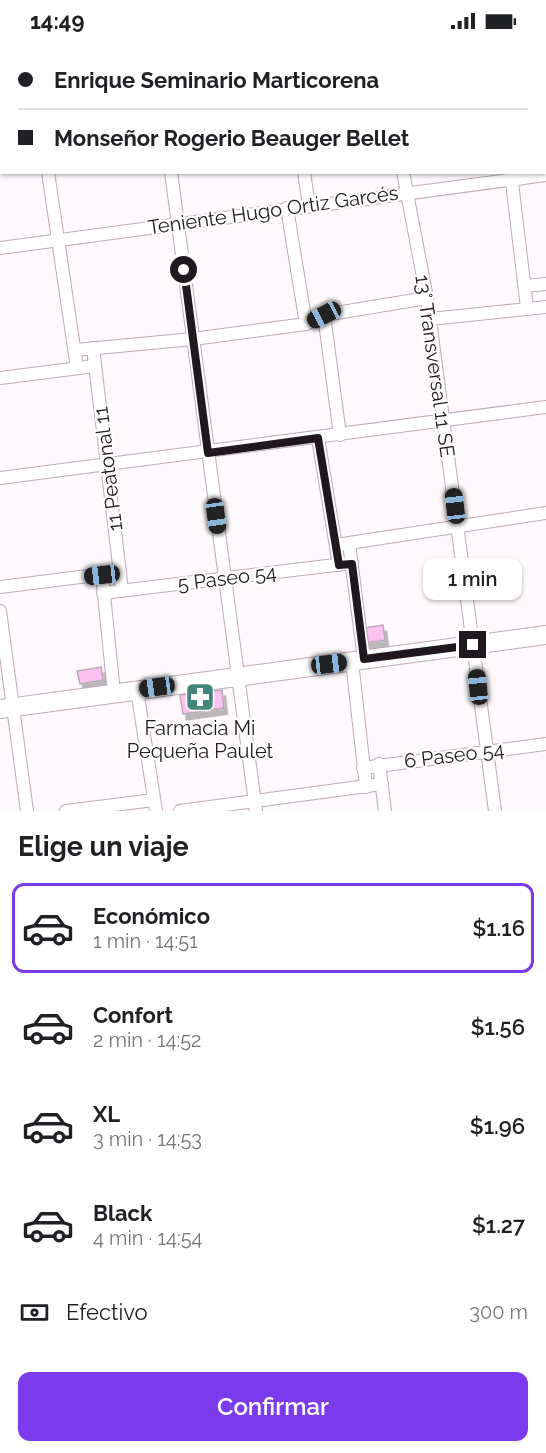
<!DOCTYPE html>
<html lang="es">
<meta charset="utf-8">
<style>
:root{--surface:#fff;--page:#f2f2f2;--text:#202124;--muted:#757577;--line:#e0e0e0;--accent:#7c3aed}
body{margin:0;font-family:Raleway,sans-serif;background:var(--page);color:var(--text);height:100vh;display:flex;flex-direction:column;font-size:22px;white-space:nowrap}
*{box-sizing:border-box;margin:0}
p{font-size:20px;color:var(--muted)}
.icon{flex:none;width:33px;height:33px;fill:none;stroke:currentColor;stroke-width:2;stroke-linecap:round;stroke-linejoin:round}
.map{position:relative;height:769px;overflow:hidden}
.panel{display:flex;flex-direction:column;background:var(--surface);flex:1}
.panel>*{flex:none}
.top-card{position:absolute;left:0px;top:0px;width:546px;height:132px;box-shadow:0 2px 4px #0004;display:grid;align-content:center;height:132px;padding:0 18px;background:var(--surface)}
.end{position:absolute;width:27px;height:27px;margin:-14px;border:8px solid #1f181e;background:#fff;box-shadow:0 0 0 3px #fff}
.from{border-radius:50%}
.bubble{position:absolute;height:42px;border-radius:12px;background:var(--surface);box-shadow:0 2px 4px #0004;font-size:20px;font-weight:600;line-height:42px;text-align:center}
.car{position:absolute;width:18px;height:36px;margin:-18px -9px;border-radius:8px;box-shadow:0 0 4px 2px #0007;background:linear-gradient(#222 24%,#8ab4d8 0 40%,#222 0 76%,#8ab4d8 0 86%,#222 0)}
.top-card b{display:flex;align-items:center;gap:21px;height:57px;font-size:22px}
.top-card b+b{border-top:2px solid var(--line)}
.top-card i{width:15px;height:15px;background:var(--text)}
ul{padding:0;list-style:none}
li{display:flex;align-items:center;gap:18px;height:90px;margin:0 12px 9px;padding:0 6px;border:3px solid transparent;border-radius:12px}
li div{flex:1}
li b{display:block;font-size:22px}
li em{font-style:normal;font-weight:600}
li.on{border-color:var(--accent)}
li>.icon{width:54px;height:54px;stroke-width:1.5}
h2{padding:0 18px;font-size:27px;line-height:72px}
.pay{display:flex;align-items:center;gap:15px;height:66px;padding:0 18px;font-size:22px}
.pay p{margin-inline-start:auto}
.button{display:flex;gap:12px;margin-top:auto;padding:12px 18px}
.button a{flex:1;height:69px;border-radius:12px;background:var(--accent);color:#fff;font-size:24px;font-weight:600;line-height:69px;text-align:center}
.status{display:flex;justify-content:space-between;align-items:center;height:42px;padding:0 30px;background:var(--surface);direction:ltr}
.status svg{height:16px;fill:currentColor}
.map>svg:first-child{display:block}
.building{fill:#fdc2f1;stroke:#baa6b6;stroke-width:1.5;filter:url(#shadow)}
.lines{fill:none;stroke-linecap:round;stroke-linejoin:round}
.street-casing{stroke:#beaab9;stroke-width:14}
.secondary-casing{stroke:#beaab9;stroke-width:20}
.street{stroke:#fff;stroke-width:12}
.secondary{stroke:#fff;stroke-width:18}
.route{stroke:#1f181e;stroke-width:8}
.labels{text-anchor:middle;stroke-width:4.5;stroke-linejoin:round;paint-order:stroke}
.street-label{font-size:20px;fill:#1f181e;stroke:#fff}
.poi-label{font-size:20px;fill:#1f181e;stroke:#fff}
</style>
<div class="status"><b>14:49</b><svg viewBox="0 0 49 12"><path d="M0 12V9h3v3zM5 12V6h3v6zM10 12V3h3v9zM15 12V0h3v12zM26 1h20v11H26zM47 4h2v5h-2z"/></svg></div>
<div class="map">
<svg width="546" height="769" viewBox="0 0 546 769">
<defs>
<filter id="shadow"><feDropShadow dx="3.5" dy="6" stdDeviation="0" flood-color="#0004"/></filter>
</defs>
<rect width="100%" height="100%" fill="#fdf9fc"/>
<!-- building -->
<g class="building">
<polygon points="383,583 385,598 367,601 364,586"/>
<polygon points="101,625 103,638 80,642 77,629"/>
<polygon points="222,648 224,666 183,672 180,653"/>
</g>
<g class="lines">
<!-- street casing -->
<g class="street-casing">
<g id="street">
<polyline points="46,0 47,2"/>
<polyline points="154,0 154,2"/>
<polyline points="266,0 266,2"/>
<polyline points="386,0 386,2"/>
<polyline points="515,0 515,2"/>
<polyline points="544,35 546,35"/>
<polyline points="0,84 2,84"/>
<polyline points="48,130 77,326"/>
<polyline points="171,130 256,769"/>
<polyline points="304,130 309,164"/>
<polyline points="403,130 427,256 495,769"/>
<polyline points="511,132 527,266"/>
<polyline points="287,166 306,282"/>
<polyline points="0,206 546,133"/>
<polyline points="525,244 546,242"/>
<polyline points="324,273 340,393"/>
<polyline points="430,277 546,265"/>
<polyline points="93,306 122,548"/>
<polyline points="76,308 193,297 306,282 324,273 427,256"/>
<polyline points="0,336 95,324"/>
<polyline points="318,396 339,523"/>
<polyline points="0,436 546,365"/>
<polyline points="349,502 364,617"/>
<polyline points="336,503 546,471"/>
<polyline points="102,533 114,651"/>
<polyline points="0,545 120,530"/>
<polyline points="103,551 352,521"/>
<polyline points="0,569 27,769"/>
<polyline points="352,619 366,745"/>
<polyline points="137,648 156,769"/>
<polyline points="379,722 385,769"/>
<polyline points="363,726 546,702"/>
<polyline points="66,769 154,758"/>
<polyline points="180,769 382,742"/>
</g>
</g>
<!-- secondary casing -->
<g class="secondary-casing">
<polyline id="secondary" points="0,667 546,593"/>
</g>
<!-- street -->
<use href="#street" class="street"/>
<!-- secondary -->
<use href="#secondary" class="secondary"/>
</g>
<g class="lines">
<!-- route -->
<polyline class="route" points="184,228 208,411 318,396 339,523 352,522 364,617 473,603"/>
</g>
<!-- icons -->
<defs>
<g id="pharmacy-square" transform="scale(1.5)"><rect x="-9" y="-9" width="18" height="18" rx="4" fill="#41867c" stroke="#fff"/><path d="M-2-6h4v4h4v4h-4v4h-4v-4h-4v-4h4Z" fill="#fff"/></g>
</defs>
<g fill-rule="evenodd">
<use href="#pharmacy-square" x="200" y="655"/>
</g>
<g class="labels">
<!-- street labels -->
<g class="street-label">
<text transform="translate(273 168) rotate(-8)" y="7">Teniente Hugo Ortiz Garcés</text>
<text transform="translate(435 324) rotate(82)" y="7">13° Transversal 11 SE</text>
<text transform="translate(108 427) rotate(-97)" y="7">11 Peatonal 11</text>
<text transform="translate(227 536) rotate(-7)" y="7">5 Paseo 54</text>
<text transform="translate(454 713) rotate(-7)" y="7">6 Paseo 54</text>
</g>
<!-- poi labels -->
<g class="poi-label">
<text x="200" y="693">Farmacia Mi<tspan x="200" dy="23">Pequeña Paulet</tspan></text>
</g>
</g>
</svg>
<i class="end from" style="left:184px;top:228px"></i>
<i class="end" style="left:473px;top:603px"></i>
<div class="bubble" style="left:423px;top:516px;width:99px">1 min</div>
<i class="car" style="left:324px;top:273px;rotate:242deg"></i>
<i class="car" style="left:455px;top:464px;rotate:353deg"></i>
<i class="car" style="left:216px;top:474px;rotate:172deg"></i>
<i class="car" style="left:102px;top:533px;rotate:263deg"></i>
<i class="car" style="left:329px;top:622px;rotate:83deg"></i>
<i class="car" style="left:157px;top:645px;rotate:262deg"></i>
<i class="car" style="left:478px;top:645px;rotate:354deg"></i>
<div class="top-card">
<b><i class="from"></i>Enrique Seminario Marticorena</b>
<b><i></i>Monseñor Rogerio Beauger Bellet</b>
</div>
</div>
<section class="panel">
<h2>Elige un viaje</h2>
<ul>
<li class="on"><svg class="icon" aria-label="car" viewBox="0 0 24 24"><path d="M5 17H2v-5l4-1 3-4h7l3 4 3 1v5h-3M9 17h6M6 11h13"/><circle cx="7" cy="17" r="2"/><circle cx="17" cy="17" r="2"/></svg><div><b>Económico</b><p>1 min · 14:51</p></div><em>$1.16</em></li>
<li><svg class="icon" aria-label="car" viewBox="0 0 24 24"><path d="M5 17H2v-5l4-1 3-4h7l3 4 3 1v5h-3M9 17h6M6 11h13"/><circle cx="7" cy="17" r="2"/><circle cx="17" cy="17" r="2"/></svg><div><b>Confort</b><p>2 min · 14:52</p></div><em>$1.56</em></li>
<li><svg class="icon" aria-label="car" viewBox="0 0 24 24"><path d="M5 17H2v-5l4-1 3-4h7l3 4 3 1v5h-3M9 17h6M6 11h13"/><circle cx="7" cy="17" r="2"/><circle cx="17" cy="17" r="2"/></svg><div><b>XL</b><p>3 min · 14:53</p></div><em>$1.96</em></li>
<li><svg class="icon" aria-label="car" viewBox="0 0 24 24"><path d="M5 17H2v-5l4-1 3-4h7l3 4 3 1v5h-3M9 17h6M6 11h13"/><circle cx="7" cy="17" r="2"/><circle cx="17" cy="17" r="2"/></svg><div><b>Black</b><p>4 min · 14:54</p></div><em>$1.27</em></li>
</ul>
<div class="pay"><svg class="icon" aria-label="cash" viewBox="0 0 24 24"><path d="M3 7h18v10H3z"/><circle cx="12" cy="12" r="2"/></svg>Efectivo<p>300 m</p></div>
<div class="button"><a>Confirmar</a></div>
</section>
